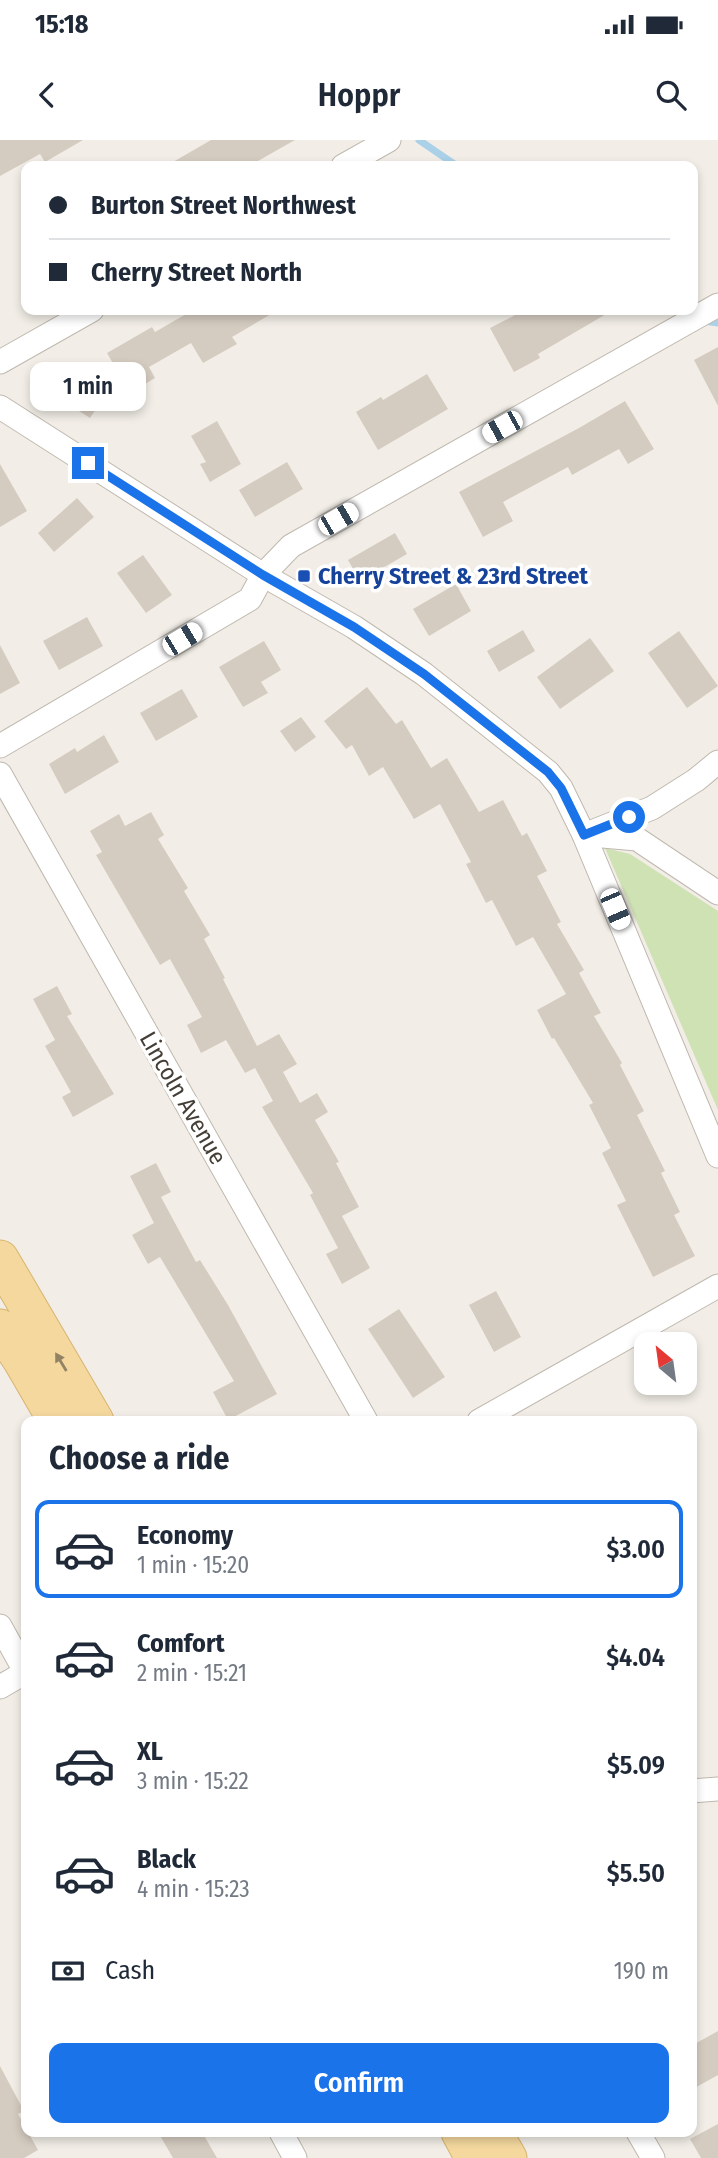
<!DOCTYPE html>
<meta charset="utf-8">
<style>
:root{--surface:#fff;--page:#f6f6f7;--text:#1f2937;--muted:#747a83;--line:#e0e1e3;--accent:#1a73e8}
body{margin:0;font-family:"Fira Sans Condensed",sans-serif;background:var(--page);color:var(--text);height:100vh;display:flex;flex-direction:column;font-size:26px;white-space:nowrap}
*{box-sizing:border-box;margin:0}
p{font-size:23px;color:var(--muted)}
.icon{flex:none;width:38px;height:38px;fill:none;stroke:currentColor;stroke-width:2;stroke-linecap:round;stroke-linejoin:round}
.map{position:relative;flex:1;overflow:hidden}
.side{position:absolute;left:21px;top:1276px;width:676px;height:721px;display:flex;flex-direction:column;background:var(--surface);border-radius:14px;box-shadow:0 4px 10px #0003}
.side>*{flex:none}
.top-card{position:absolute;left:21px;top:21px;width:677px;height:154px;border-radius:14px;box-shadow:0 4px 10px #0003;display:grid;align-content:center;height:154px;padding:0 28px;background:var(--surface)}
.needle{width:46px;rotate:331deg}
.tools{position:absolute;left:634px;top:1192px;display:grid;gap:14px}
.tools a{display:grid;place-items:center;width:63px;height:63px;border-radius:14px;background:var(--surface);box-shadow:0 4px 10px #0003;font-size:35px}
.end{position:absolute;width:32px;height:32px;margin:-16px;border:9px solid #1a73e8;background:#fff;box-shadow:0 0 0 4px #fff}
.from{border-radius:50%}
.bubble{position:absolute;height:49px;border-radius:14px;background:var(--surface);box-shadow:0 4px 10px #0003;font-size:23px;font-weight:600;line-height:49px;text-align:center}
.car{position:absolute;width:21px;height:42px;margin:-21px -10px;border-radius:9px;box-shadow:0 0 5px 2px #0007;background:linear-gradient(#fff 24%,#345 0 40%,#fff 0 76%,#345 0 86%,#fff 0)}
.top-card b{display:flex;align-items:center;gap:24px;height:66px;font-size:26px}
.top-card b+b{border-top:2px solid var(--line)}
.top-card i{width:18px;height:18px;background:var(--text)}
ul{padding:0;list-style:none}
li{display:flex;align-items:center;gap:21px;height:98px;margin:0 14px 10px;padding:0 14px;border:4px solid transparent;border-radius:14px}
li div{flex:1}
li b{display:block;font-size:26px}
li em{font-style:normal;font-weight:600}
li.selected{border-color:var(--accent)}
li>.icon{width:63px;height:63px;stroke-width:1.5}
h2{padding:0 28px;font-size:32px;line-height:84px}
.pay{display:flex;align-items:center;gap:18px;height:77px;padding:0 28px;font-size:26px}
.pay p{margin-inline-start:auto}
.primary-button{display:flex;gap:14px;margin-top:auto;padding:14px 28px}
.primary-button a{flex:1;height:80px;border-radius:14px;background:var(--accent);color:#fff;font-size:28px;font-weight:600;line-height:80px;text-align:center}
.status{display:flex;justify-content:space-between;align-items:center;height:49px;padding:0 35px;background:var(--surface);direction:ltr}
.status svg{height:19px;fill:currentColor}
header{display:flex;justify-content:space-between;align-items:center;height:91px;padding:0 28px;background:var(--surface);font-size:32px;font-weight:600}
.map>svg:first-child{display:block}
.green{fill:#cfe2b4}
.lines{fill:none;stroke-linecap:round;stroke-linejoin:round}
.stream{stroke:#aad1e8;stroke-width:7}
.building{fill:#d5ccc1}
.minor-casing{stroke:#bfb8ae;stroke-width:25}
.primary-casing{stroke:#d7b470;stroke-width:39}
.minor{stroke:#fff;stroke-width:23}
.primary{stroke:#f4d89e;stroke-width:37}
.oneway{fill:#938365}
.route{stroke:#1a73e8;stroke-width:9}
.transit-dot{fill:#1a4fb4;stroke:#fff;stroke-width:2.5}
.labels{text-anchor:middle;stroke-width:7;stroke-linejoin:round;paint-order:stroke}
.transit-label{font-size:24px;font-weight:bold;fill:#164399;stroke:#fff;text-anchor:start}
.street-label{font-size:24px;fill:#443e37;stroke:#fff}
</style>
<div class="status"><b>15:18</b><svg viewBox="0 0 49 12"><path d="M0 12V9h3v3zM5 12V6h3v6zM10 12V3h3v9zM15 12V0h3v12zM26 1h20v11H26zM47 4h2v5h-2z"/></svg></div>
<header><svg class="icon" aria-label="back" viewBox="0 0 24 24"><path d="M15 5l-7 7 7 7"/></svg>Hoppr<svg class="icon" aria-label="search" viewBox="0 0 24 24"><circle cx="10" cy="10" r="6"/><path d="M15 15l6 6"/></svg></header>
<div class="map">
<svg width="718" height="2018" viewBox="0 0 718 2018">
<rect width="100%" height="100%" fill="#f2eee7"/>
<!-- green -->
<polygon class="green" points="605,708 630,714 718,771 718,970"/>
<g class="lines">
<!-- stream -->
<g class="stream">
<polyline points="419,0 457,26"/>
<polyline points="704,181 718,183"/>
</g>
</g>
<!-- building -->
<g class="building">
<polygon points="0,0 83,0 45,22 40,14 0,36"/>
<polygon points="211,0 295,0 249,26 166,26"/>
<polygon points="193,170 278,170 232,197 237,204 203,223 191,203 149,227 155,238 130,253 107,213 152,187 155,192"/>
<polygon points="525,170 613,170 538,214 540,218 514,232 490,188"/>
<polygon points="718,207 718,266 694,220"/>
<polygon points="62,223 107,252 90,278 45,249"/>
<polygon points="427,234 448,269 378,310 356,272 381,257 383,260"/>
<polygon points="625,261 654,309 628,324 619,309 572,335 568,327 503,362 513,381 483,397 459,352 579,288"/>
<polygon points="217,281 241,324 210,342 200,324 206,322 191,296"/>
<polygon points="287,322 303,349 255,377 239,350"/>
<polygon points="0,324 27,371 0,387"/>
<polygon points="77,358 94,377 54,412 38,393"/>
<polygon points="395,393 407,414 360,441 348,420"/>
<polygon points="143,415 172,455 146,473 117,433"/>
<polygon points="456,444 471,471 429,496 413,469"/>
<polygon points="87,477 103,506 59,530 43,501"/>
<polygon points="523,490 535,511 499,532 487,511"/>
<polygon points="679,491 718,546 687,568 648,513"/>
<polygon points="590,498 614,531 560,569 537,537"/>
<polygon points="264,501 281,530 261,542 268,553 243,567 219,527"/>
<polygon points="0,505 20,543 0,554"/>
<polygon points="367,547 396,584 402,580 431,628 447,618 479,672 503,660 522,696 527,693 547,731 537,736 561,782 557,784 584,830 579,833 601,873 594,876 622,923 620,925 644,971 637,975 665,1031 661,1033 680,1072 674,1075 695,1116 653,1137 617,1065 626,1061 602,1013 611,1008 589,965 593,963 554,898 552,899 537,870 566,854 533,797 516,806 492,760 486,763 466,724 471,722 440,664 414,679 383,627 369,636 352,605 346,609 324,581"/>
<polygon points="182,549 198,577 156,601 140,573"/>
<polygon points="301,577 316,597 295,612 280,591"/>
<polygon points="104,595 119,622 65,654 49,624 75,608 77,612"/>
<polygon points="151,672 164,695 158,699 188,748 184,751 210,795 204,799 225,838 223,839 257,906 279,894 297,924 283,932 300,963 317,953 328,972 315,980 339,1022 336,1023 359,1067 342,1076 370,1128 342,1144 326,1114 338,1108 310,1055 313,1053 262,967 273,961 255,928 245,933 226,900 201,913 187,885 202,877 170,819 160,825 96,715 102,712 90,691 119,674 125,686"/>
<polygon points="57,846 72,874 67,876 114,954 73,977 62,957 71,952 45,906 55,900 33,859"/>
<polygon points="156,1023 171,1052 161,1057 196,1122 200,1120 228,1165 277,1254 228,1280 213,1252 234,1241 160,1117 148,1124 132,1095 154,1083 130,1036"/>
<polygon points="496,1151 521,1197 494,1212 469,1165"/>
<polygon points="399,1169 445,1237 413,1258 368,1189"/>
<polygon points="718,1891 718,1935 691,1950 691,1906"/>
<polygon points="0,1926 24,1971 18,1974 38,2010 24,2018 0,2018"/>
<polygon points="718,1984 718,2018 701,2018 690,1999"/>
<polygon points="158,1992 202,1992 217,2018 173,2018"/>
</g>
<g class="lines">
<!-- minor casing -->
<g class="minor-casing">
<g id="minor">
<polyline points="343,26 389,0"/>
<polyline points="0,222 92,170"/>
<polyline points="0,267 263,435 354,487 424,534 548,632 561,648 584,695 718,1016"/>
<polyline points="0,606 250,459 263,435 291,406 718,165"/>
<polyline points="0,634 366,1281"/>
<polyline points="584,695 652,668 696,640 718,622"/>
<polyline points="591,695 637,699 718,753"/>
<polyline points="479,1281 718,1146"/>
<polyline points="0,1486 26,1533"/>
<polyline points="0,1547 26,1532"/>
<polyline points="691,1651 718,1649"/>
<polyline points="281,1992 295,2018"/>
<polyline points="638,1992 653,2018"/>
</g>
</g>
<!-- primary casing -->
<g class="primary-casing">
<g id="primary">
<polyline points="0,1119 95,1281"/>
<polyline points="0,1188 21,1219 57,1281"/>
<polyline points="460,1992 474,2018"/>
<polyline points="493,1992 508,2018"/>
</g>
</g>
<!-- minor -->
<use href="#minor" class="minor"/>
<!-- primary -->
<use href="#primary" class="primary"/>
</g>
<!-- one-way arrows -->
<defs><path id="oneway-solid" d="M-6-.8H1V-3.2L6.5 0L1 3.2V.8H-6Z" transform="scale(1.75)"/></defs>
<use class="oneway" href="#oneway-solid" transform="translate(61 1222) rotate(-121)"/>
<g class="lines">
<!-- route -->
<polyline class="route" points="88,323 263,435 354,487 424,534 548,632 561,648 584,695 629,677"/>
</g>
<!-- markers -->
<rect class="transit-dot" x="297" y="429" width="14" height="14" rx="3.5"/>
<g class="labels">
<!-- transit labels -->
<g class="transit-label">
<text x="318" y="444">Cherry Street &amp; 23rd Street</text>
</g>
<!-- street labels -->
<g class="street-label">
<text transform="translate(183 958) rotate(60)" y="8">Lincoln Avenue</text>
</g>
</g>
</svg>
<div class="tools">
<a><svg class="needle" viewBox="-14 -14 28 28"><path d="M0-13l5 13h-10z" fill="#e53935"/><path d="M0 13l5-13h-10z" fill="#747a83"/></svg></a>
</div>
<i class="end from" style="left:629px;top:677px"></i>
<i class="end" style="left:88px;top:323px"></i>
<div class="bubble" style="left:30px;top:222px;width:116px">1 min</div>
<i class="car" style="left:502px;top:287px;rotate:241deg"></i>
<i class="car" style="left:338px;top:379px;rotate:60deg"></i>
<i class="car" style="left:182px;top:499px;rotate:59deg"></i>
<i class="car" style="left:615px;top:769px;rotate:157deg"></i>
<div class="top-card">
<b><i class="from"></i>Burton Street Northwest</b>
<b><i></i>Cherry Street North</b>
</div>
<section class="side">
<h2>Choose a ride</h2>
<ul>
<li class="selected"><svg class="icon" aria-label="car" viewBox="0 0 24 24"><path d="M5 17H2v-5l4-1 3-4h7l3 4 3 1v5h-3M9 17h6M6 11h13"/><circle cx="7" cy="17" r="2"/><circle cx="17" cy="17" r="2"/></svg><div><b>Economy</b><p>1 min · 15:20</p></div><em>$3.00</em></li>
<li><svg class="icon" aria-label="car" viewBox="0 0 24 24"><path d="M5 17H2v-5l4-1 3-4h7l3 4 3 1v5h-3M9 17h6M6 11h13"/><circle cx="7" cy="17" r="2"/><circle cx="17" cy="17" r="2"/></svg><div><b>Comfort</b><p>2 min · 15:21</p></div><em>$4.04</em></li>
<li><svg class="icon" aria-label="car" viewBox="0 0 24 24"><path d="M5 17H2v-5l4-1 3-4h7l3 4 3 1v5h-3M9 17h6M6 11h13"/><circle cx="7" cy="17" r="2"/><circle cx="17" cy="17" r="2"/></svg><div><b>XL</b><p>3 min · 15:22</p></div><em>$5.09</em></li>
<li><svg class="icon" aria-label="car" viewBox="0 0 24 24"><path d="M5 17H2v-5l4-1 3-4h7l3 4 3 1v5h-3M9 17h6M6 11h13"/><circle cx="7" cy="17" r="2"/><circle cx="17" cy="17" r="2"/></svg><div><b>Black</b><p>4 min · 15:23</p></div><em>$5.50</em></li>
</ul>
<div class="pay"><svg class="icon" aria-label="cash" viewBox="0 0 24 24"><path d="M3 7h18v10H3z"/><circle cx="12" cy="12" r="2"/></svg>Cash<p>190 m</p></div>
<div class="primary-button"><a>Confirm</a></div>
</section>
</div>
